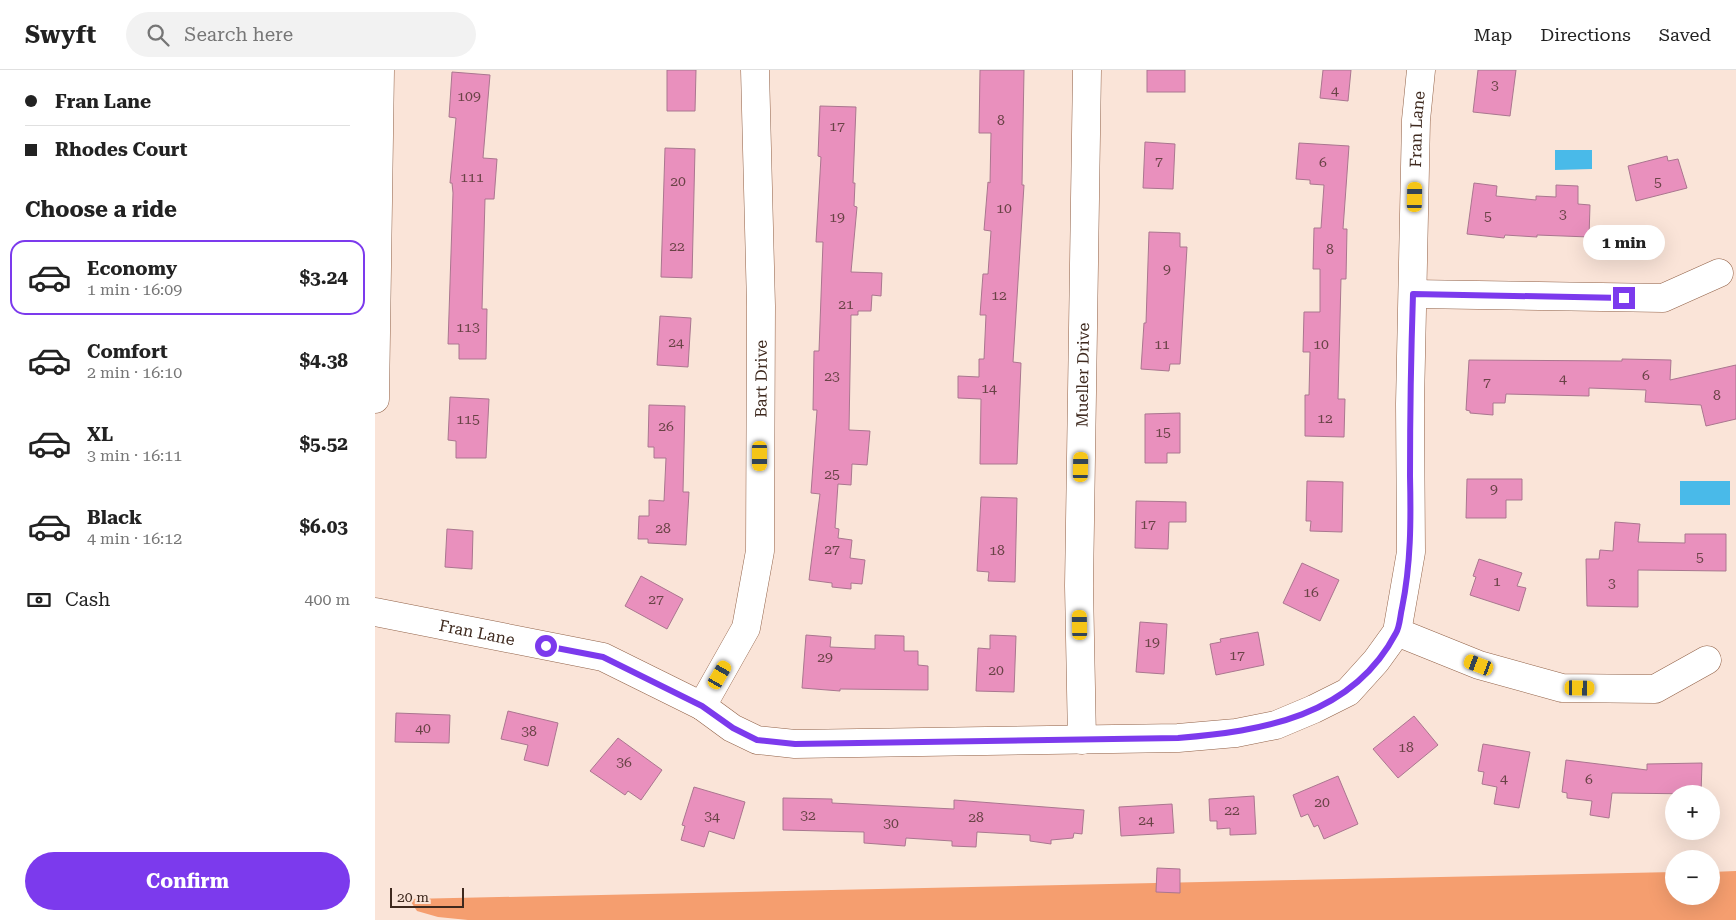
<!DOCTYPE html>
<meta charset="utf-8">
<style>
:root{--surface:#fff;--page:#f2f2f2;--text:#222;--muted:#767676;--line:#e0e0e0;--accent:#7c3aed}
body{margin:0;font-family:"Roboto Serif",serif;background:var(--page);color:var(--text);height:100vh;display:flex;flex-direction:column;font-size:19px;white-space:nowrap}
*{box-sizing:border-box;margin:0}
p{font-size:16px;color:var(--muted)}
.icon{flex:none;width:28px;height:28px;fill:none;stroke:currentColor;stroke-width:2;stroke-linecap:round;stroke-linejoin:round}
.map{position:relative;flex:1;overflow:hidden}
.details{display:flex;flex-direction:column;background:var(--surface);width:375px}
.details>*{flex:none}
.guide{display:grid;align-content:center;height:110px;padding:0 25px;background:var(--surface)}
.controls{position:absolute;left:1290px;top:715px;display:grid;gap:10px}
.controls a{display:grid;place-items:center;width:55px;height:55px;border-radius:50%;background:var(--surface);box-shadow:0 5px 20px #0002;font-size:25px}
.scale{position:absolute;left:15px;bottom:12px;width:74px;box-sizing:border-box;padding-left:5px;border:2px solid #3e291e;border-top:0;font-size:14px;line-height:18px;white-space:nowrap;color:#3e291e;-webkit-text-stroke:4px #fae4d8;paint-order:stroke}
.end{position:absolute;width:22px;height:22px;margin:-11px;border:6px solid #7c3aed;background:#fff;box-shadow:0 0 0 2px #fff}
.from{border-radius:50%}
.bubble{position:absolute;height:35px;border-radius:18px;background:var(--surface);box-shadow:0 5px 20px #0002;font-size:16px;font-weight:700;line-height:35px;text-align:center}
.car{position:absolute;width:15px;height:30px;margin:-15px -8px;border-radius:6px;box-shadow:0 0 4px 1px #0007;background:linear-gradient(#f5c518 24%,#345 0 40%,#f5c518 0 76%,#345 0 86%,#f5c518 0)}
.guide b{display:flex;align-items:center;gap:18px;height:48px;font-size:19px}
.guide b+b{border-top:1px solid var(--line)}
.guide i{width:12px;height:12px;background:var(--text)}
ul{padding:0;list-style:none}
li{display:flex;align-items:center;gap:15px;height:75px;margin:0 10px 8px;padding:0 15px;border:2px solid transparent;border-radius:15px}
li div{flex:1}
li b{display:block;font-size:19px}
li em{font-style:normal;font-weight:700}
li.selected{border-color:var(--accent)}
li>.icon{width:45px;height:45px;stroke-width:1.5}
h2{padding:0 25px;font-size:22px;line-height:60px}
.pay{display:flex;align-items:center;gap:12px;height:55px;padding:0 25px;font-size:19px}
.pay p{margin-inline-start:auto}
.action{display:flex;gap:10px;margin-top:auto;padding:10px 25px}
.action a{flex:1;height:58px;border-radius:30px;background:var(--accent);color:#fff;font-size:20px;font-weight:700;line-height:58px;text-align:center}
header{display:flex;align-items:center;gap:30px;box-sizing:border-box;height:70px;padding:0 25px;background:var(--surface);border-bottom:1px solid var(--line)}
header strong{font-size:24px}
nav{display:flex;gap:28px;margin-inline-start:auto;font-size:18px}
.search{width:350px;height:45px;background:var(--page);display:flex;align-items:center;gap:12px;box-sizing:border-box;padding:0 18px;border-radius:28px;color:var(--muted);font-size:19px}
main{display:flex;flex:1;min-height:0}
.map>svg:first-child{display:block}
.forest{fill:#f59e6f}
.water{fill:#49bae9}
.building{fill:#e990bd;stroke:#aa768f}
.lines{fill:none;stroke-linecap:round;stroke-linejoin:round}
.minor-casing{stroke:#916147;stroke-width:29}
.minor{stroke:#fff;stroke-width:28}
.route{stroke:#7c3aed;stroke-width:6}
.labels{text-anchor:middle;stroke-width:4;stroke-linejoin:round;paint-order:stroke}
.number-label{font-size:14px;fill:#694346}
.street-label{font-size:16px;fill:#3e291e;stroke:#fae4d8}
</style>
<header>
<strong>Swyft</strong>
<div class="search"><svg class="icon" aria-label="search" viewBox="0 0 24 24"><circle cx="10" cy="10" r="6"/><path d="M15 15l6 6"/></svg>Search here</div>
<nav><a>Map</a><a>Directions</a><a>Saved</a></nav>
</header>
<main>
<section class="details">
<div class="guide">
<b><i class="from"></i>Fran Lane</b>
<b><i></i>Rhodes Court</b>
</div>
<h2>Choose a ride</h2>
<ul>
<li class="selected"><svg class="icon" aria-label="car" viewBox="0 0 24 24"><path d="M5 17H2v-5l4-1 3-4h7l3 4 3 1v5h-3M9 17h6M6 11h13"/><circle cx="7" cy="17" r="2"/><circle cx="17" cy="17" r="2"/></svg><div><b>Economy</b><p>1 min · 16:09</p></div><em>$3.24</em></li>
<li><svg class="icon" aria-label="car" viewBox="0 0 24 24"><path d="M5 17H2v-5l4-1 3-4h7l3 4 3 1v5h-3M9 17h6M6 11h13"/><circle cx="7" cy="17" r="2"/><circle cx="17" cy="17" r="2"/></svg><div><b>Comfort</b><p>2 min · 16:10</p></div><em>$4.38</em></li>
<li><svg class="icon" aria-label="car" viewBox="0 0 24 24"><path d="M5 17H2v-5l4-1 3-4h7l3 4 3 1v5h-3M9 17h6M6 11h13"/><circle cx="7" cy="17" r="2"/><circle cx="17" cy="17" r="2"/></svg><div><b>XL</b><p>3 min · 16:11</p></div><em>$5.52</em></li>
<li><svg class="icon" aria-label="car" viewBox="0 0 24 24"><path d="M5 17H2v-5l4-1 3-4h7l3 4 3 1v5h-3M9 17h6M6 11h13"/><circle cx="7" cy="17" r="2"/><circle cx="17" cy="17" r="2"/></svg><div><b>Black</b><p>4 min · 16:12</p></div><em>$6.03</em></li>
</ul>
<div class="pay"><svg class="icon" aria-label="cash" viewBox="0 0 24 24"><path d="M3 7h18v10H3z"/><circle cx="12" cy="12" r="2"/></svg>Cash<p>400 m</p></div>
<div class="action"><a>Confirm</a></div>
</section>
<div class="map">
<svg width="1361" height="850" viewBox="0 0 1361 850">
<rect width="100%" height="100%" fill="#fae4d8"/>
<!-- forest -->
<polygon class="forest" points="1361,801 1361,850 93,850 63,847 42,841 34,829 1299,802 1299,826 1336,826 1336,802"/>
<!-- water -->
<g class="water">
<polygon points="1180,80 1217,80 1217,99 1180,100"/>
<rect x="1305" y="411" width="50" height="24"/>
</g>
<!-- building -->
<g class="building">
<polygon points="292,0 321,0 320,41 292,41"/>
<polygon points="605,0 649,0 647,115 649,115 638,292 646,293 642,394 605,394 606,329 583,328 583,306 604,307 604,289 609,289 611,245 605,245 608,204 613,204 616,161 609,160 613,112 615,113 616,63 604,63"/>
<rect x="772" y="0" width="38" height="22"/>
<polygon points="948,0 976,0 973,31 945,28"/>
<polygon points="1103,0 1141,0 1135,46 1098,42"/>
<polygon points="77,2 115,5 108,88 122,89 119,129 110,129 107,239 112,239 111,289 84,289 84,274 73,274 78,123 77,113 75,113 81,48 74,47"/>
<polygon points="445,36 481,37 478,113 480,113 479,136 482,137 476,202 507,203 506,226 497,225 496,241 483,241 483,245 476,245 474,360 495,361 492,395 477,394 476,415 463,414 460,458 464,459 463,468 477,470 475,488 490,490 487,514 476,513 476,519 457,517 457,513 434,510 445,424 436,423 442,340 438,340 439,281 444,281 448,172 441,172 446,87 443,86"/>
<polygon points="770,72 800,74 798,119 768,118"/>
<polygon points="924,73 974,76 968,159 972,159 971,209 966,209 963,329 970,329 969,367 930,366 930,325 934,325 935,282 928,282 929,242 945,242 945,199 938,199 939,158 946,158 949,115 935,114 935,110 921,109"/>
<polygon points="290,78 320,79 317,208 286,207"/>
<polygon points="1292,86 1293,91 1303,89 1312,118 1261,131 1253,96"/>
<polygon points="1099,113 1122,116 1121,126 1161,130 1161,126 1181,127 1181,115 1203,116 1203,134 1215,135 1214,167 1162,165 1162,167 1130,165 1129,168 1092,164"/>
<polygon points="774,162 805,163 805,177 812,177 805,294 795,294 794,301 766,299 769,253 771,253"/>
<polygon points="285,246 316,248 313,297 282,295"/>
<polygon points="1247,289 1296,290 1295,310 1361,295 1361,349 1331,356 1326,335 1270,332 1271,320 1214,318 1214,326 1131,324 1130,333 1118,333 1118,345 1095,343 1095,341 1091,340 1094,290 1247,291"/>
<polygon points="75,327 114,329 111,388 81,388 81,371 73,370"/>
<polygon points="274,335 310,336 308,422 314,422 311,475 273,473 273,469 263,469 264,446 274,446 274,430 289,431 291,388 279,388 279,377 273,377"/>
<polygon points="805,343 805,383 792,383 792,393 770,393 770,344"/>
<polygon points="1092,409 1147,409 1147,430 1131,430 1131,448 1091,448"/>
<polygon points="932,411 968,412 967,462 935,461 936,451 931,451"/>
<polygon points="606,427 642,428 640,512 613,511 614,502 602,501"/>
<polygon points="761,431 811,432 811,452 794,452 793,479 760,478"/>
<polygon points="1240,452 1265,454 1263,472 1310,473 1310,464 1351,464 1351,501 1263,500 1263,537 1212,536 1211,489 1224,489 1225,480 1238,481"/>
<polygon points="72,459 98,461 97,499 70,497"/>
<polygon points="1104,489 1147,503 1142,516 1151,518 1144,541 1095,525 1101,507 1098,506"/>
<polygon points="927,493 964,510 945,551 908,533"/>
<polygon points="266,506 308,529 292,559 250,536"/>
<polygon points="765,552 792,554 789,604 761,602"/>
<polygon points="883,562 889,595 841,605 835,574 846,572 845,569"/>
<polygon points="431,565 456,567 455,577 500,579 500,565 529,566 529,581 543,581 543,595 553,596 553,620 465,619 465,621 427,618"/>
<polygon points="615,565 641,566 639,622 601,621 603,578 615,579"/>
<polygon points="133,641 183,653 173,696 149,690 153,675 126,669"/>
<polygon points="21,643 75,645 74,673 20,672"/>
<polygon points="1039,646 1063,675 1023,708 998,679"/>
<polygon points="243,668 287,700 266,730 253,721 250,725 215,701"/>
<polygon points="1108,674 1155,682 1144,738 1119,734 1122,717 1107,714 1109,702 1103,701"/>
<polygon points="1191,690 1272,700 1272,694 1327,693 1326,724 1237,723 1234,748 1215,745 1217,731 1192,728 1192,723 1187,722"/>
<polygon points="963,706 983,754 949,769 943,755 939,757 933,744 926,747 918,725"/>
<polygon points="319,717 370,732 359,769 334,761 329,777 306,770 310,756 307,755"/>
<polygon points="879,726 881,764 855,765 855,758 842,759 842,751 835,751 834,729"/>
<polygon points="408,728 457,729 457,733 579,739 579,730 709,740 707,764 699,763 698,768 676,770 676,774 655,771 655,765 602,762 601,777 577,776 577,771 531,768 530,776 489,773 489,762 408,760"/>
<polygon points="797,734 799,763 746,766 744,737"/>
<polygon points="782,798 805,799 805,823 781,822"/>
</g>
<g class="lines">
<!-- minor casing -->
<g class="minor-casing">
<g id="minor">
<polyline points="1038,224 1288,228 1344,203"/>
<polyline points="0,329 5,0"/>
<path id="s1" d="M0,542l228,45 99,49 30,22 25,12 38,4 383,-6 58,-5 40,-8 38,-16 34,-17 28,-31 21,-29 14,-80 -1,-148 6,-284 5,-50"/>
<polyline points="1022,562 1104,595 1187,618 1280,619 1332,590"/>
<path id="s2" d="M327,636l44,-78 14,-77 1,-245 -6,-236"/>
<path id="s3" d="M707,670l-3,-154 8,-516"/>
</g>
</g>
<!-- minor -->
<use href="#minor" class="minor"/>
</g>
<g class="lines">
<!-- route -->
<path class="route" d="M171,576l57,11 99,49 31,22 24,12 38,4 383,-6c84,-7 174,-21 218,-105 4,-7 4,-17 6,-25 9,-44 9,-88 8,-132 0,-61 1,-122 3,-182l211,4"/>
</g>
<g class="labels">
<!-- number labels -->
<g class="number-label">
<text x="1120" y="20">3</text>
<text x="960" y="25">4</text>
<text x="94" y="31">109</text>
<text x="626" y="55">8</text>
<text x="462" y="61">17</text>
<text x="784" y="96">7</text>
<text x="948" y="97">6</text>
<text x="97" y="112">111</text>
<text x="303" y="116">20</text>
<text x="1283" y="117">5</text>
<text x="629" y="143">10</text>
<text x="1188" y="149">3</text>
<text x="1113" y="151">5</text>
<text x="462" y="152">19</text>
<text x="302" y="181">22</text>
<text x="955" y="184">8</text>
<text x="792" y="204">9</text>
<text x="624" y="230">12</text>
<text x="471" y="239">21</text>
<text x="93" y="262">113</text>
<text x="301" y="277">24</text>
<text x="787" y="279">11</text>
<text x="946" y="279">10</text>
<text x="1271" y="310">6</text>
<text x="457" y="311">23</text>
<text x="1188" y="313">4</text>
<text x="1112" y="317">7</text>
<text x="614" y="323">14</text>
<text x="1342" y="330">8</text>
<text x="950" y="353">12</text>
<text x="93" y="354">115</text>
<text x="291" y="361">26</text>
<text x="788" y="367">15</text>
<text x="457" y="409">25</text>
<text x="1119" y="424">9</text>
<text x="773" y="459">17</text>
<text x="288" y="463">28</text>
<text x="457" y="484">27</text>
<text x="622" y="485">18</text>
<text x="1325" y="492">5</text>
<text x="1122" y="516">1</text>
<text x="1237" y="518">3</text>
<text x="936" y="527">16</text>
<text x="281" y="534">27</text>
<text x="777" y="577">19</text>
<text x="862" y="590">17</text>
<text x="450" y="592">29</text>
<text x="621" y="605">20</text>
<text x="48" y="663">40</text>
<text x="154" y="666">38</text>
<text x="1031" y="682">18</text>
<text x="249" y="697">36</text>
<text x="1129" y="713">4</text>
<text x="1214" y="714">6</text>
<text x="947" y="737">20</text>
<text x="857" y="745">22</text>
<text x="433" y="750">32</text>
<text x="337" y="751">34</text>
<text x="601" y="752">28</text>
<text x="771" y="755">24</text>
<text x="516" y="758">30</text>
</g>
<!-- street labels -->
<g class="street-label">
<text dy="6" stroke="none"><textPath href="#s1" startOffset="1589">Fran Lane</textPath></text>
<text dy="6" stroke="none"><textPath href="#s3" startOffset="365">Mueller Drive</textPath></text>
<text dy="6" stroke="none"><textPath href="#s2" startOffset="340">Bart Drive</textPath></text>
<text dy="6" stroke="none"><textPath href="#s1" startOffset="104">Fran Lane</textPath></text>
</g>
</g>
</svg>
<div class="controls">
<a>+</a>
<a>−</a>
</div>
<div class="scale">20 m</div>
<i class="end from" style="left:171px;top:576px"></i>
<i class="end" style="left:1249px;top:228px"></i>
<div class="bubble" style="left:1208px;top:155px;width:82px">1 min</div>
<i class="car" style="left:1040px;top:127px;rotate:1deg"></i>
<i class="car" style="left:385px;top:386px;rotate:180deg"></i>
<i class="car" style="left:706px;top:397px;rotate:1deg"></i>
<i class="car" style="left:705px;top:555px;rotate:359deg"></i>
<i class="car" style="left:1104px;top:595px;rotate:291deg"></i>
<i class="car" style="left:345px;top:605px;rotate:30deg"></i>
<i class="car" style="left:1205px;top:618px;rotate:91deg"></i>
</div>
</main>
